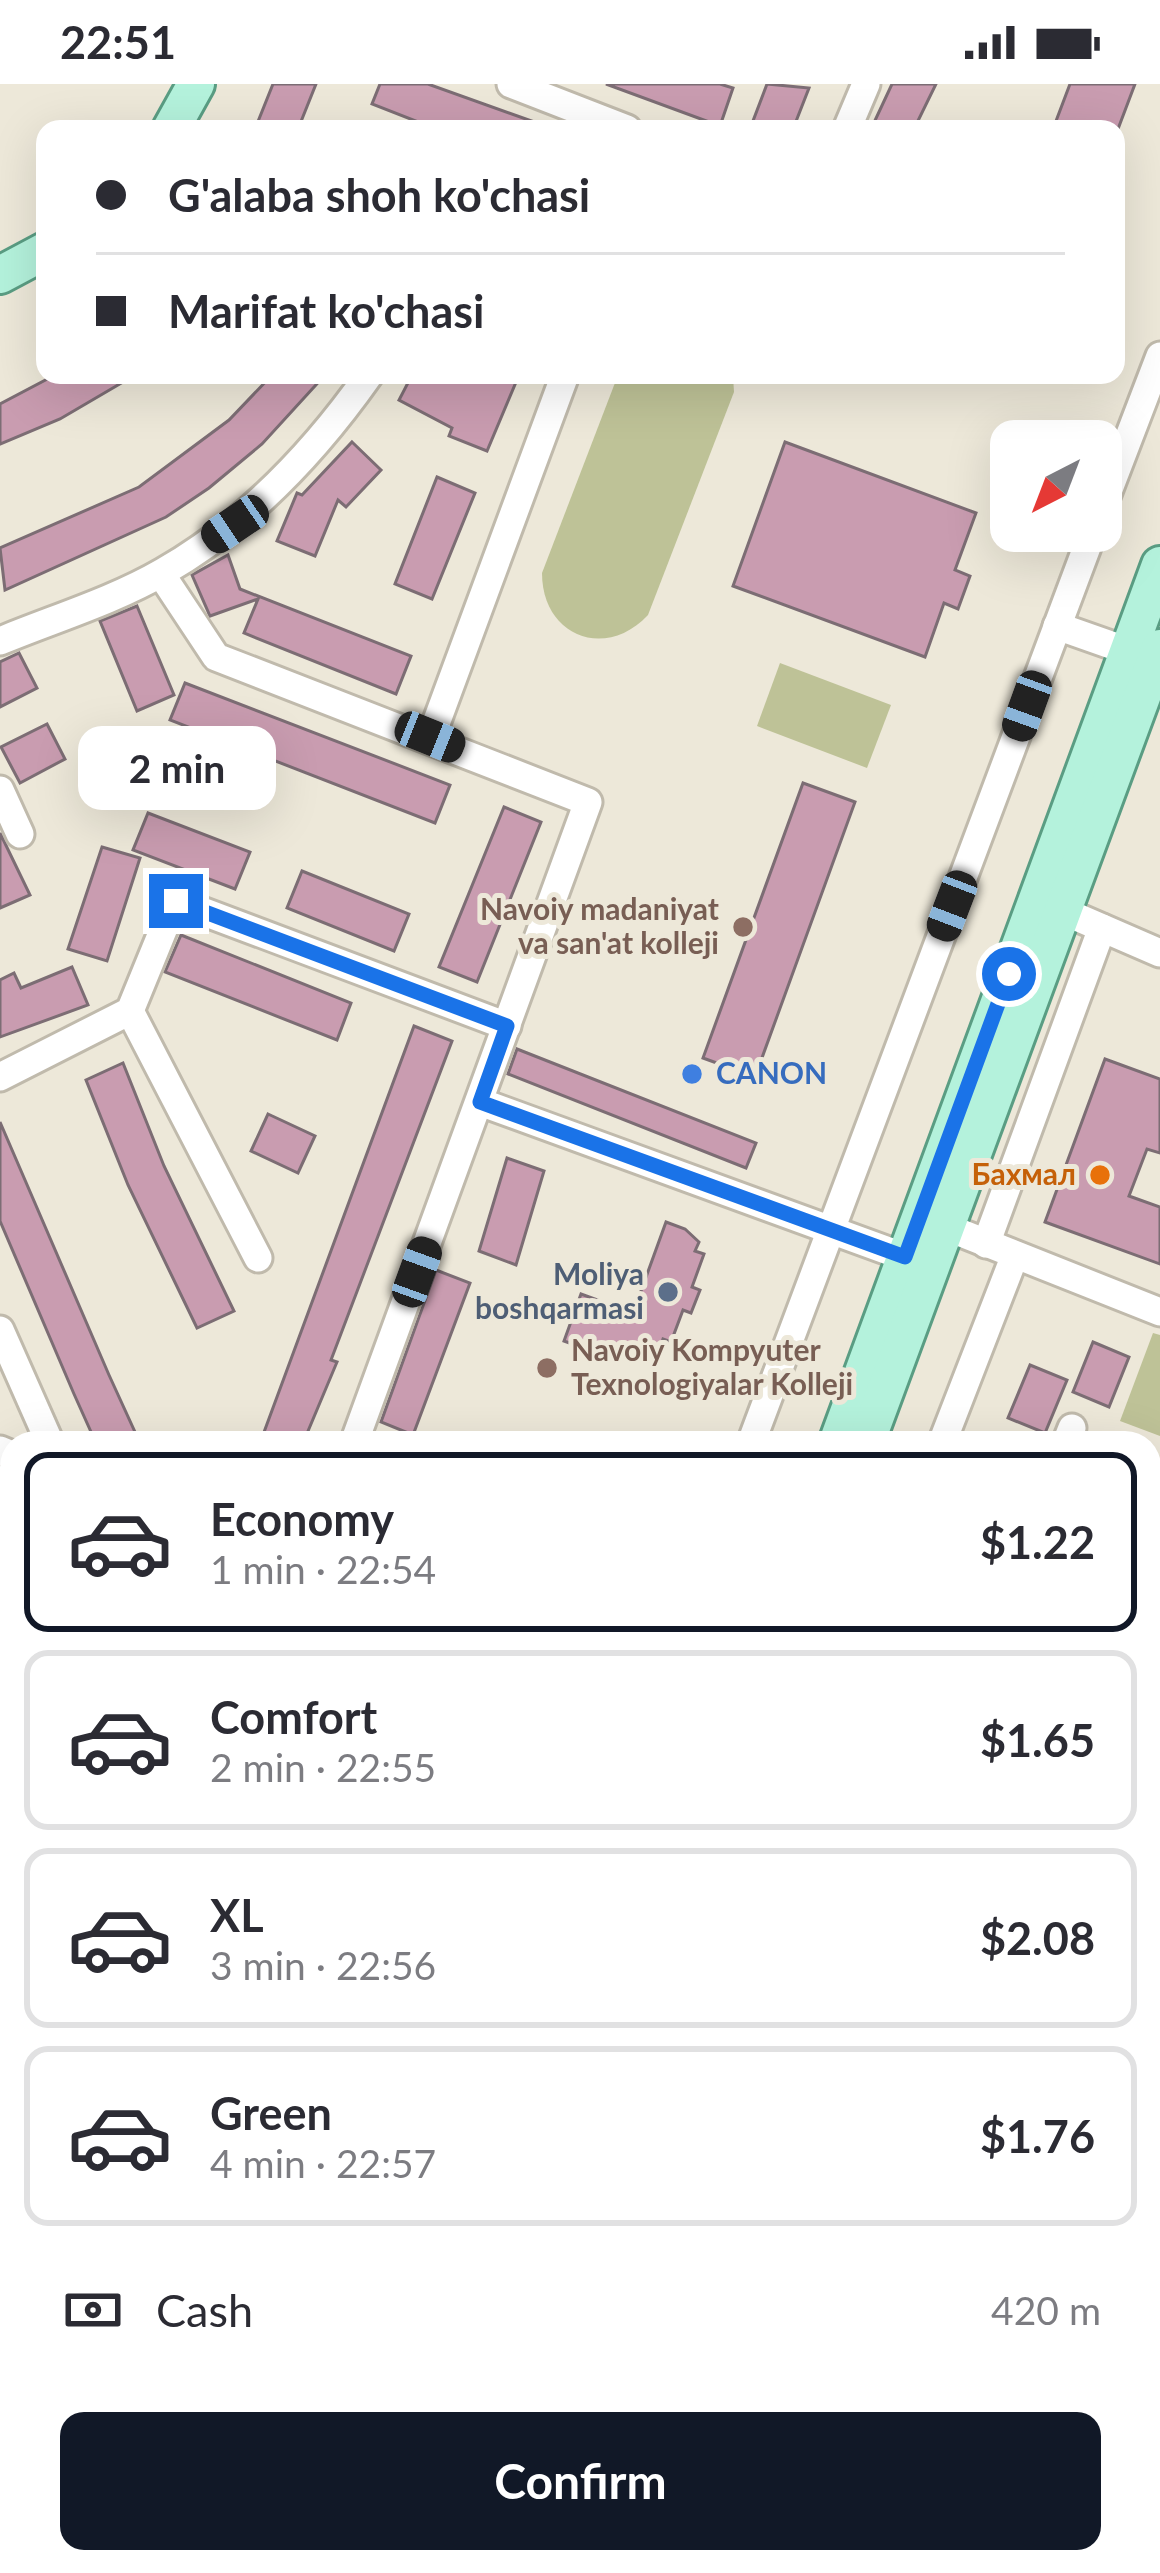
<!DOCTYPE html>
<meta charset="utf-8">
<style>
:root{--surface:#fff;--page:#f2f2f3;--text:#2b2b33;--muted:#7c7c81;--line:#e1e1e2;--accent:#111827}
body{margin:0;font-family:Lato,sans-serif;background:var(--page);color:var(--text);height:100vh;display:flex;flex-direction:column;font-size:45px;white-space:nowrap}
*{box-sizing:border-box;margin:0}
p{font-size:39px;color:var(--muted)}
.icon{flex:none;width:66px;height:66px;fill:none;stroke:currentColor;stroke-width:2;stroke-linecap:round;stroke-linejoin:round}
.map{position:relative;flex:1;overflow:hidden}
.drawer{position:absolute;left:0px;top:1347px;width:1161px;height:1143px;display:flex;flex-direction:column;background:var(--surface);border-radius:36px 36px 0 0;box-shadow:0 12px 48px #0002}
.drawer>*{flex:none}
.banner{position:absolute;left:36px;top:36px;width:1089px;height:264px;border-radius:24px;box-shadow:0 12px 48px #0002;display:grid;align-content:center;height:264px;padding:0 60px;background:var(--surface)}
.needle{width:78px;rotate:222deg}
.tools{position:absolute;left:990px;top:336px;display:grid;gap:24px}
.tools a{display:grid;place-items:center;width:132px;height:132px;border-radius:24px;background:var(--surface);box-shadow:0 12px 48px #0002;font-size:60px}
.end{position:absolute;width:54px;height:54px;margin:-27px;border:15px solid #1a73e8;background:#fff;box-shadow:0 0 0 6px #fff}
.from{border-radius:50%}
.bubble{position:absolute;height:84px;border-radius:24px;background:var(--surface);box-shadow:0 12px 48px #0002;font-size:39px;font-weight:700;line-height:84px;text-align:center}
.car{position:absolute;width:36px;height:72px;margin:-36px -18px;border-radius:15px;box-shadow:0 0 9px 3px #0007;background:linear-gradient(#222 24%,#8ab4d8 0 40%,#222 0 76%,#8ab4d8 0 86%,#222 0)}
.banner b{display:flex;align-items:center;gap:42px;height:114px;font-size:45px}
.banner b+b{border-top:3px solid var(--line)}
.banner i{width:30px;height:30px;background:var(--text)}
ul{padding:21px 0 0;list-style:none}
li{display:flex;align-items:center;gap:36px;height:180px;margin:0 24px 18px;padding:0 36px;border:6px solid var(--line);border-radius:24px}
li div{flex:1}
li b{display:block;font-size:45px}
li em{font-style:normal;font-weight:700}
li.current{border-color:var(--accent)}
li>.icon{width:108px;height:108px;stroke-width:1.5}
.pay{display:flex;align-items:center;gap:30px;height:132px;padding:0 60px;font-size:45px}
.pay p{margin-inline-start:auto}
.cta{display:flex;gap:24px;margin-top:auto;padding:24px 60px}
.cta a{flex:1;height:138px;border-radius:24px;background:var(--accent);color:#fff;font-size:48px;font-weight:700;line-height:138px;text-align:center}
.status{display:flex;justify-content:space-between;align-items:center;height:84px;padding:0 60px;background:var(--surface);direction:ltr}
.status svg{height:33px;fill:currentColor}
.map>svg:first-child{display:block}
.pitch{fill:#bec297}
.lines{fill:none;stroke-linecap:round;stroke-linejoin:round}
.stream{stroke:#4a6b77;stroke-width:6}
.building{fill:#c99cb0;stroke:#7c6d74;stroke-width:3}
.minor-casing{stroke:#c0baac;stroke-width:33}
.major-casing{stroke:#5a9d83;stroke-width:42}
.minor{stroke:#fff;stroke-width:27}
.major{stroke:#b4f2dc;stroke-width:36}
.route{stroke:#1a73e8;stroke-width:15}
.education-dot{fill:#8d6e63;stroke:#ede8d9;stroke-width:4.5}
.shop-dot{fill:#3f7fe0;stroke:#ede8d9;stroke-width:4.5}
.food-dot{fill:#e8710a;stroke:#ede8d9;stroke-width:4.5}
.service-dot{fill:#5c6f8a;stroke:#ede8d9;stroke-width:4.5}
.labels{text-anchor:middle;stroke-width:10;stroke-linejoin:round;paint-order:stroke}
.education-label{font-size:30px;font-weight:bold;fill:#785e54;stroke:#ede8d9;text-anchor:end}
.shop-label{font-size:30px;font-weight:bold;fill:#366cbe;stroke:#ede8d9;text-anchor:start}
.food-label{font-size:30px;font-weight:bold;fill:#c56008;stroke:#ede8d9;text-anchor:end}
.service-label{font-size:30px;font-weight:bold;fill:#4e5e75;stroke:#ede8d9;text-anchor:end}
</style>
<div class="status"><b>22:51</b><svg viewBox="0 0 49 12"><path d="M0 12V9h3v3zM5 12V6h3v6zM10 12V3h3v9zM15 12V0h3v12zM26 1h20v11H26zM47 4h2v5h-2z"/></svg></div>
<div class="map">
<svg width="1160" height="2489" viewBox="0 0 1160 2489">
<rect width="100%" height="100%" fill="#ede8d9"/>
<!-- pitch -->
<g class="pitch">
<path d="M618,291h115l1,17 -86,223c-43,46 -106,21 -106,-42z"/>
<polygon points="780,579 891,621 867,684 757,642"/>
<polygon points="1153,1249 1160,1251 1160,1352 1120,1337"/>
</g>
<g class="lines">
<!-- stream -->
<g class="stream">
<polyline points="0,2235 12,2239"/>
<polyline points="625,2478 654,2489"/>
</g>
</g>
<!-- building -->
<g class="building">
<polygon points="273,0 316,0 298,45 255,45"/>
<polygon points="380,0 428,0 554,45 436,45 372,20"/>
<polygon points="606,0 720,0 733,4 720,42"/>
<polygon points="767,0 809,4 793,45 753,37"/>
<polygon points="892,0 936,0 914,45 871,45"/>
<polygon points="1070,0 1135,0 1118,45 1053,45"/>
<polygon points="55,291 135,291 60,335 0,360 0,320"/>
<polygon points="272,291 325,291 262,360 209,404 166,433 5,506 0,464 139,403 229,336"/>
<polygon points="412,291 519,291 487,367 449,352 452,344 399,316"/>
<polygon points="352,358 381,386 346,423 338,416 315,472 277,457 297,409 302,411"/>
<polygon points="785,358 976,429 955,486 970,492 958,525 944,519 925,573 733,502"/>
<polygon points="437,393 475,409 432,515 395,500"/>
<polygon points="228,471 240,505 411,572 396,610 244,549 258,515 210,532 192,491"/>
<polygon points="137,522 174,611 137,627 100,537"/>
<polygon points="19,569 37,604 0,623 0,578"/>
<polygon points="185,599 450,701 435,739 170,636"/>
<polygon points="47,640 65,675 20,699 1,663"/>
<polygon points="803,699 855,718 755,993 703,974"/>
<polygon points="504,723 541,738 477,898 439,883"/>
<polygon points="148,729 250,768 235,805 133,766"/>
<polygon points="0,749 30,811 0,824"/>
<polygon points="102,763 140,774 107,877 68,865"/>
<polygon points="302,787 409,830 394,867 287,824"/>
<polygon points="181,851 351,919 337,956 165,888"/>
<polygon points="72,883 88,921 0,953 0,896 14,889 21,904"/>
<polygon points="414,942 452,957 331,1276 337,1278 303,1359 260,1359"/>
<polygon points="517,965 756,1059 746,1084 508,990"/>
<polygon points="1105,975 1160,995 1160,1069 1147,1065 1129,1112 1160,1123 1160,1180 1045,1138"/>
<polygon points="123,979 164,1082 234,1227 197,1244 128,1101 86,996"/>
<polygon points="268,1030 315,1052 298,1089 251,1067"/>
<polygon points="0,1038 109,1291 140,1359 96,1359 74,1310 0,1137"/>
<polygon points="507,1074 544,1087 516,1181 479,1167"/>
<polygon points="666,1138 685,1145 699,1158 695,1167 704,1170 692,1203 700,1206 691,1229 683,1226 671,1258 663,1255 660,1264 650,1260 642,1265 621,1258 614,1275 564,1257 581,1210 633,1229"/>
<polygon points="436,1186 470,1199 413,1351 381,1338"/>
<polygon points="1093,1258 1129,1273 1109,1323 1073,1308"/>
<polygon points="1030,1281 1067,1296 1045,1349 1008,1334"/>
</g>
<g class="lines">
<!-- minor casing -->
<g class="minor-casing">
<g id="minor">
<polyline points="511,0 627,45"/>
<polyline points="847,45 866,0"/>
<polyline points="1101,426 1160,272"/>
<polyline points="161,490 216,573 588,718 354,1359"/>
<polyline points="1057,542 1128,567"/>
<path d="M0,557c53,-22 113,-40 163,-69 84,-48 151,-119 206,-197"/>
<polyline points="431,653 565,291"/>
<polyline points="0,706 20,750"/>
<polyline points="1063,827 1160,869"/>
<polyline points="130,927 258,1174"/>
<polyline points="0,993 130,927 175,817 507,942"/>
<polyline points="480,1018 905,1173"/>
<polyline points="946,1143 1160,1228"/>
<polyline points="986,1160 1102,844"/>
<polyline points="0,1246 50,1359"/>
<polyline points="751,1359 1093,447"/>
<polyline points="942,1359 1015,1171"/>
<polyline points="1066,1359 1072,1344"/>
<polyline points="0,1366 12,1371"/>
<polyline points="1149,1450 1160,1454"/>
<polyline points="1149,1592 1160,1596"/>
<polyline points="0,1767 12,1772"/>
<polyline points="0,1892 12,1862"/>
<polyline points="0,1914 12,1914"/>
<polyline points="1149,1970 1160,1965"/>
<polyline points="1149,2313 1160,2317"/>
<polyline points="0,2355 12,2324"/>
<polyline points="99,2489 103,2478"/>
</g>
</g>
<!-- major casing -->
<g class="major-casing">
<g id="major">
<polyline points="171,45 196,0"/>
<polyline points="0,191 45,167"/>
<polyline points="837,1359 1160,481"/>
<polyline points="866,1359 1160,564"/>
<polyline points="0,2098 12,2102"/>
<polyline points="925,2478 953,2489"/>
<polyline points="989,2478 1018,2489"/>
<polyline points="448,2489 453,2478"/>
</g>
</g>
<!-- minor -->
<use href="#minor" class="minor"/>
<!-- major -->
<use href="#major" class="major"/>
</g>
<g class="lines">
<!-- route -->
<polyline class="route" points="176,817 507,942 480,1018 905,1173 1009,890"/>
</g>
<!-- markers -->
<g class="education-dot">
<circle cx="743" cy="843" r="12"/>
<circle cx="547" cy="1284" r="12"/>
</g>
<circle class="shop-dot" cx="692" cy="990" r="12"/>
<circle class="food-dot" cx="1100" cy="1091" r="12"/>
<circle class="service-dot" cx="668" cy="1208" r="12"/>
<g class="labels">
<!-- education labels -->
<g class="education-label">
<text x="719" y="836">Navoiy madaniyat<tspan x="719" dy="34">va san'at kolleji</tspan></text>
<text x="571" y="1277" text-anchor="start">Navoiy Kompyuter<tspan x="571" dy="34">Texnologiyalar Kolleji</tspan></text>
</g>
<!-- shop labels -->
<g class="shop-label">
<text x="716" y="1000">CANON</text>
</g>
<!-- food labels -->
<g class="food-label">
<text x="1076" y="1101">Бахмал</text>
</g>
<!-- service labels -->
<g class="service-label">
<text x="644" y="1201">Moliya<tspan x="644" dy="34">boshqarmasi</tspan></text>
</g>
</g>
</svg>
<div class="tools">
<a><svg class="needle" viewBox="-14 -14 28 28"><path d="M0-13l5 13h-10z" fill="#e53935"/><path d="M0 13l5-13h-10z" fill="#7c7c81"/></svg></a>
</div>
<i class="end from" style="left:1009px;top:890px"></i>
<i class="end" style="left:176px;top:817px"></i>
<div class="bubble" style="left:78px;top:642px;width:198px">2 min</div>
<i class="car" style="left:235px;top:440px;rotate:236deg"></i>
<i class="car" style="left:1027px;top:622px;rotate:200deg"></i>
<i class="car" style="left:430px;top:653px;rotate:112deg"></i>
<i class="car" style="left:952px;top:822px;rotate:201deg"></i>
<i class="car" style="left:417px;top:1188px;rotate:20deg"></i>
<div class="banner">
<b><i class="from"></i>G'alaba shoh ko'chasi</b>
<b><i></i>Marifat ko'chasi</b>
</div>
<section class="drawer">
<ul>
<li class="current"><svg class="icon" aria-label="car" viewBox="0 0 24 24"><path d="M5 17H2v-5l4-1 3-4h7l3 4 3 1v5h-3M9 17h6M6 11h13"/><circle cx="7" cy="17" r="2"/><circle cx="17" cy="17" r="2"/></svg><div><b>Economy</b><p>1 min · 22:54</p></div><em>$1.22</em></li>
<li><svg class="icon" aria-label="car" viewBox="0 0 24 24"><path d="M5 17H2v-5l4-1 3-4h7l3 4 3 1v5h-3M9 17h6M6 11h13"/><circle cx="7" cy="17" r="2"/><circle cx="17" cy="17" r="2"/></svg><div><b>Comfort</b><p>2 min · 22:55</p></div><em>$1.65</em></li>
<li><svg class="icon" aria-label="car" viewBox="0 0 24 24"><path d="M5 17H2v-5l4-1 3-4h7l3 4 3 1v5h-3M9 17h6M6 11h13"/><circle cx="7" cy="17" r="2"/><circle cx="17" cy="17" r="2"/></svg><div><b>XL</b><p>3 min · 22:56</p></div><em>$2.08</em></li>
<li><svg class="icon" aria-label="car" viewBox="0 0 24 24"><path d="M5 17H2v-5l4-1 3-4h7l3 4 3 1v5h-3M9 17h6M6 11h13"/><circle cx="7" cy="17" r="2"/><circle cx="17" cy="17" r="2"/></svg><div><b>Green</b><p>4 min · 22:57</p></div><em>$1.76</em></li>
</ul>
<div class="pay"><svg class="icon" aria-label="cash" viewBox="0 0 24 24"><path d="M3 7h18v10H3z"/><circle cx="12" cy="12" r="2"/></svg>Cash<p>420 m</p></div>
<div class="cta"><a>Confirm</a></div>
</section>
</div>
